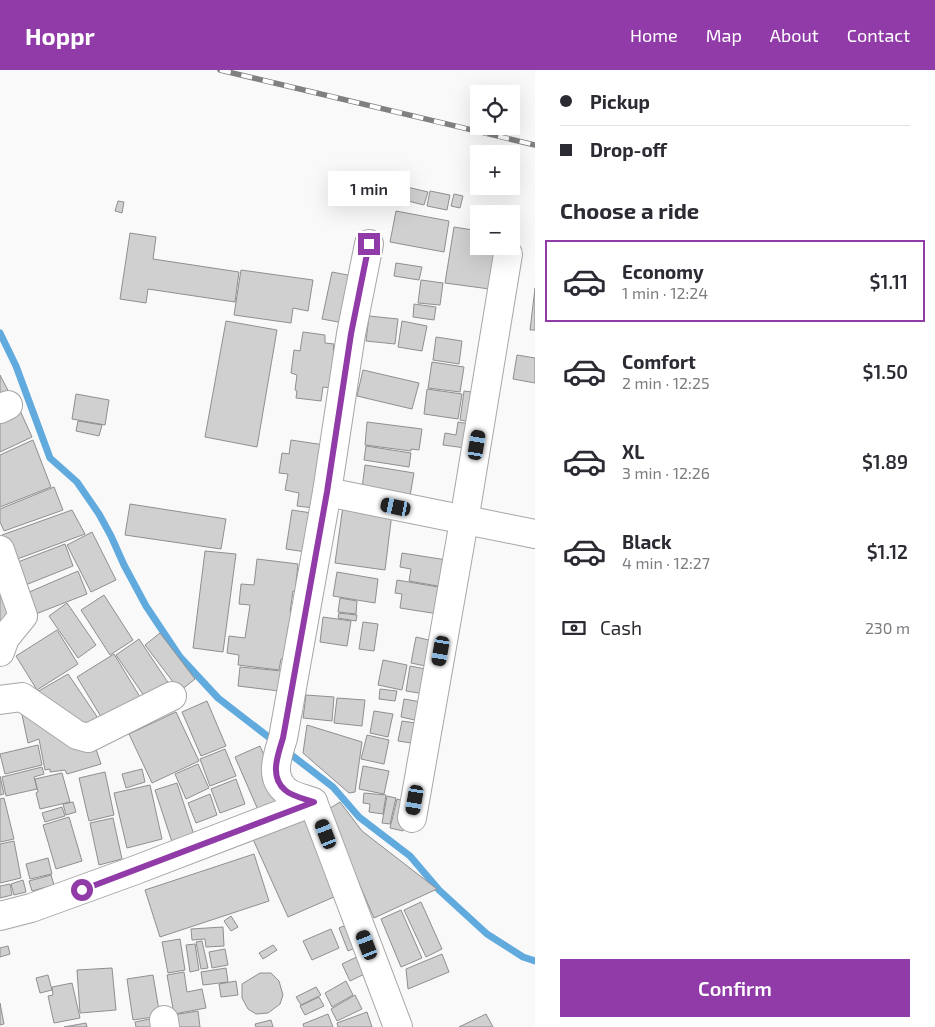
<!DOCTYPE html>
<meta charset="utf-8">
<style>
:root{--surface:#fff;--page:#f2f2f3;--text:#2b2b33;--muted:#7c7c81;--line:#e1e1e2;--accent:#913ba9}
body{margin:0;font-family:"Exo 2",sans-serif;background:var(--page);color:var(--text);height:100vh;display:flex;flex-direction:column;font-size:19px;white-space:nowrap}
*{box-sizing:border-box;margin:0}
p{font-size:16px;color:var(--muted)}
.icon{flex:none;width:28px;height:28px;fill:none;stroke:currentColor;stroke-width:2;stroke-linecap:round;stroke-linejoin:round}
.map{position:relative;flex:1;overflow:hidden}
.panel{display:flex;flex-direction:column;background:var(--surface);width:400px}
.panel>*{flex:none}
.guide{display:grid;align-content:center;height:110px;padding:0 25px;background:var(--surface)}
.fabs{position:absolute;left:470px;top:15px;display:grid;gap:10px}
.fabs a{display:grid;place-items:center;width:50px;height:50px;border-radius:0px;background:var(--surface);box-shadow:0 5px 20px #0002;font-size:25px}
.end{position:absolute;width:22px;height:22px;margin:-11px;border:6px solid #913ba9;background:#fff;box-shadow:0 0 0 2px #fff}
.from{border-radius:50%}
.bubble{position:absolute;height:35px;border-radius:0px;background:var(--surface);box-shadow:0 5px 20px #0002;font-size:16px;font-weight:600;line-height:35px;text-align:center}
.car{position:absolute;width:15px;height:30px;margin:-15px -8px;border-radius:6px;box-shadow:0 0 4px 1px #0007;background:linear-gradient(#222 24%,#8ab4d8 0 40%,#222 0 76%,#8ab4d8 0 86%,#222 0)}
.guide b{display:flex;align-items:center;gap:18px;height:48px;font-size:19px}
.guide b+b{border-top:1px solid var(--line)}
.guide i{width:12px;height:12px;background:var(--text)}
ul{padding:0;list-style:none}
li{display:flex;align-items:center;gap:15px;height:82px;margin:0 10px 8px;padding:0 15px;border:2px solid transparent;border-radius:0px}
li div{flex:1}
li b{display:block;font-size:19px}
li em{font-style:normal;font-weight:600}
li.current{border-color:var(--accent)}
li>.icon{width:45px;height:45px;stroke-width:1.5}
h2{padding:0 25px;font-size:22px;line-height:60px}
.pay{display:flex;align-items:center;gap:12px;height:55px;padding:0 25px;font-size:19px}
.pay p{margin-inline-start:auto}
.cta{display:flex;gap:10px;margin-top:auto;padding:10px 25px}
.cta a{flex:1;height:58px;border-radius:0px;background:var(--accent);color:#fff;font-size:20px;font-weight:600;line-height:58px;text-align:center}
header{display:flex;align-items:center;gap:30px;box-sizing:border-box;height:70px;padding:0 25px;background:var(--accent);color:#fff}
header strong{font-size:24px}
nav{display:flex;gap:28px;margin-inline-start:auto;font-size:18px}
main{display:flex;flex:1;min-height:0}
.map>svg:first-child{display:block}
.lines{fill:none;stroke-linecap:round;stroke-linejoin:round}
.stream{stroke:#61aade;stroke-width:7}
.building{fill:#d0d0d1;stroke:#8f8f90}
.street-casing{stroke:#a6a6a7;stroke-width:30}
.street{stroke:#fff;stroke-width:28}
.rail-casing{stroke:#808080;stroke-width:5.5}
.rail{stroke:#fff;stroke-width:4;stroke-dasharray:11;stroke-linecap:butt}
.route{stroke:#913ba9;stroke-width:6}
</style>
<header>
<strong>Hoppr</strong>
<nav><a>Home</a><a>Map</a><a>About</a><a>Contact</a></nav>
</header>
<main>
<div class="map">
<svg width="535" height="957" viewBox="0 0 535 957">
<rect width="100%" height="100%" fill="#f9f9fa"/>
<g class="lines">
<!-- stream -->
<g class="stream">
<polyline points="0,263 16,296 50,388 77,412 99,444 111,466 124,495 146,536 180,587 218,628 275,672"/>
<polyline points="285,680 333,717 359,747 410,786 439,820 487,864 523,887 535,891"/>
</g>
</g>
<!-- building -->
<g class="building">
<polygon points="407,117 428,122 424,135 404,130"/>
<polygon points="430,121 450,125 447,140 427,136"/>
<polygon points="454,124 463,126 460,138 451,136"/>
<polygon points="118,131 124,132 122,143 115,141"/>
<polygon points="396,141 449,151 444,182 390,172"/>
<polygon points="454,157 479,161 479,176 504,176 497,220 445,213"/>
<polygon points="130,163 156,167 153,189 239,202 235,232 148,219 146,233 120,229"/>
<polygon points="396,193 422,197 419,210 394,206"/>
<polygon points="241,200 313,210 308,241 293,238 291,253 234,245"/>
<polygon points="332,202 358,207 349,254 322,249"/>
<polygon points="421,210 443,213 440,235 418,233"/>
<polygon points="535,218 535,260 530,260"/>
<polygon points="414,234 436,237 434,250 413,247"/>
<polygon points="369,246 398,249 395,274 366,271"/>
<polygon points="226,251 277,260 257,377 205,367"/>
<polygon points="402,251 427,256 422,281 398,277"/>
<polygon points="303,262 325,265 325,273 334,274 333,280 344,282 331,318 323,317 321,331 296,328 297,321 295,320 297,305 291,303 294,280 300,281"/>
<polygon points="436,267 462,271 459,294 433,290"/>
<polygon points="517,285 535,288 535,313 513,309"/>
<polygon points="432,292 464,297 460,322 428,318"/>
<polygon points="363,300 419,313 412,339 357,326"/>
<polygon points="0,305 13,330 0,336"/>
<polygon points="427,319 462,324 458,349 424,344"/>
<polygon points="464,321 480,323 475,353 460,350"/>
<polygon points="76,324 109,330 105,355 72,349"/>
<polygon points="18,336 32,367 0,382 0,344"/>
<polygon points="78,351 102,355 99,366 76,361"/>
<polygon points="367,352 422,359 419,380 411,379 411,381 365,375"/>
<polygon points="458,352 476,355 473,379 443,375 445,363 456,365"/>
<polygon points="33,370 51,417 0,437 0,385"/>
<polygon points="291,370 331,376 322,439 297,436 299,423 285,420 288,404 279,403 282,383 289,384"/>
<polygon points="366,376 411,383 409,397 364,390"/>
<polygon points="365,395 414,403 410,426 362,418"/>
<polygon points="54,417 63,440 4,461 0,452 0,439"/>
<polygon points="130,434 226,449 221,479 125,465"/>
<polygon points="343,436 392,443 385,500 335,493"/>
<polygon points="72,440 85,464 12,491 2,465"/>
<polygon points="292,440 318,444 313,483 286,479"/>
<polygon points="92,462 116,510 91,522 67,475"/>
<polygon points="65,474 73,496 18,518 10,495"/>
<polygon points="205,481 236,484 223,582 193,578"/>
<polygon points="402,483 453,491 449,518 409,511 411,499 400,497"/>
<polygon points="257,489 298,494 295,522 293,521 290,542 294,543 292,557 288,557 284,589 281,589 279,600 238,595 239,585 227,583 229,566 245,568 250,535 239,534 241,514 254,515"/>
<polygon points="78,501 87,524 28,547 20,526"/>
<polygon points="337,502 378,509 375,533 333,526"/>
<polygon points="0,505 14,554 0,567"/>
<polygon points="397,510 450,519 445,545 400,538 402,524 395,523"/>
<polygon points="104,525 133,570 110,585 81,540"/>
<polygon points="340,528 357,531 356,544 338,542"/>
<polygon points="67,533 96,575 78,588 49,546"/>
<polygon points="339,543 357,545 356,551 338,548"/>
<polygon points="323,547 351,551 347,576 320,572"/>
<polygon points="363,552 378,554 374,581 359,579"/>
<polygon points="57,560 78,594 37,620 16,586"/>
<polygon points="160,563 195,609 180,621 145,575"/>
<polygon points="416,567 441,573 435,598 411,593"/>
<polygon points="139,569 173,620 151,636 116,585"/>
<polygon points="114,584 143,632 106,655 77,607"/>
<polygon points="383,590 407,595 402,620 378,615"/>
<polygon points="410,596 436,601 432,625 406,621"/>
<polygon points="240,597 282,601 279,621 238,616"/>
<polygon points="68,604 100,651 80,659 37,622"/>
<polygon points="380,619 397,621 395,631 379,629"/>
<polygon points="306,625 334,627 332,651 303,648"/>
<polygon points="337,628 365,630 362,656 334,653"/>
<polygon points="404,629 427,633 424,652 401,647"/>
<polygon points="207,631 226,676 201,686 182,642"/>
<polygon points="21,640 95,676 101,694 67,704 65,700 50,702 50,699 45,700 39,669 28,673"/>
<polygon points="374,641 393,644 388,667 370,663"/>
<polygon points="176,642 199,691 152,713 129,664"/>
<polygon points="402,651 422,654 418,674 398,671"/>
<polygon points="307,655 362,672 355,722 349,723 303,683"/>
<polygon points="367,665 389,670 384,694 361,689"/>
<polygon points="38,675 42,695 5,704 0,684"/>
<polygon points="260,676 283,729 258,740 235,687"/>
<polygon points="225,679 236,706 210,716 200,689"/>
<polygon points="198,694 209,718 186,729 175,704"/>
<polygon points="363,696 389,701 384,724 359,719"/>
<polygon points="42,697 44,704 34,707 37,719 6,726 2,707"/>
<polygon points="142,699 145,712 126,718 122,704"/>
<polygon points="105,702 114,745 89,751 79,708"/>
<polygon points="62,703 70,732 40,739 36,723 38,722 35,709"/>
<polygon points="0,706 4,724 0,725"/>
<polygon points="236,709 245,734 220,743 211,719"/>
<polygon points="177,713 194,765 172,772 155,720"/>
<polygon points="150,715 162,769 127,778 114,723"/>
<polygon points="364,723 386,725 383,744 369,742 370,734 363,733"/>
<polygon points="210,724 217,745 196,753 188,733"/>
<polygon points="387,726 396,728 390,754 382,753"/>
<polygon points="4,728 14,769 0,772 0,729"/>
<polygon points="397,729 410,733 403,761 390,758"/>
<polygon points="73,732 76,742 66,745 63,734"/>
<polygon points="340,732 362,761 437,819 374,848 327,740"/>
<polygon points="62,737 65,746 45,752 42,743"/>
<polygon points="308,743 343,823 288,847 252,767"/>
<polygon points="69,747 82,791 56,799 43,755"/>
<polygon points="113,748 122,789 99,795 90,753"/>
<polygon points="14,771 21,808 0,813 0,774"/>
<polygon points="254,784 269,831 160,867 145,820"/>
<polygon points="48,788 52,804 30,809 26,794"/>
<polygon points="51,805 54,815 32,821 29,811"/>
<polygon points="23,810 26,822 14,825 11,814"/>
<polygon points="10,814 12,825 0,828 0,816"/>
<polygon points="421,832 442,879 426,887 404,840"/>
<polygon points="401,840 422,888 401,897 381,849"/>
<polygon points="231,846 238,857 231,861 224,851"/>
<polygon points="353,852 362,875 348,881 339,858"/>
<polygon points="223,857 224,876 206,877 205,869 192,870 191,859"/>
<polygon points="331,859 339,878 312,890 303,871"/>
<polygon points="180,869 185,900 168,903 162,872"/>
<polygon points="202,871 208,898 201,899 196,872"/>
<polygon points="195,874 199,900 190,902 186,875"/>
<polygon points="273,875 277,880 263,889 259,883"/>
<polygon points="8,876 10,884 0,887 0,878"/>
<polygon points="225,879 228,895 212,898 209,882"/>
<polygon points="367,882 375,899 350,911 342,894"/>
<polygon points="442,884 449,902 408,919 406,899"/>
<polygon points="112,898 116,940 80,943 77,900"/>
<polygon points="226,898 228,912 203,915 201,902"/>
<polygon points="184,902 187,922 202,919 206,938 174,944 167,905"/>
<polygon points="260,903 271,903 279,911 283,925 280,934 268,943 256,944 248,939 242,928 242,914"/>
<polygon points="48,905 52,920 40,923 36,908"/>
<polygon points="153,905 160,946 133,950 127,909"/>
<polygon points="236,911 238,925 221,927 219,914"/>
<polygon points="346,911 353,925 332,937 325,923"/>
<polygon points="72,913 80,948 54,953 48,926 53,925 52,917"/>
<polygon points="316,917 321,925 301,935 296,927"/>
<polygon points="355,925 362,939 337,951 331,939"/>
<polygon points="319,927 324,936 305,945 300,936"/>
<polygon points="0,933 4,954 0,955"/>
<polygon points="198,941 200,957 175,957 173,945"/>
<polygon points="367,942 372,957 338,957 337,953"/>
<polygon points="328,944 333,957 304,957 303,954"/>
<polygon points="486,944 493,957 459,957"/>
<polygon points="160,947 162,957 136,957 135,952"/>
<polygon points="271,950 273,957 256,957 255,954"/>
<polygon points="86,953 87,957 64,957"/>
</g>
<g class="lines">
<!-- street casing -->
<g class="street-casing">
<g id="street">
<polyline points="0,339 8,335"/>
<polyline points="327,422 535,464"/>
<polyline points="0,480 23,546 5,568 0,582"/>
<polyline points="0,630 22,627 77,665 88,668 172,626"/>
<path d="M313,732c-8,-3 -22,-6 -28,-12 -16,-14 -7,-35 -2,-52l44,-246 24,-158 18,-90"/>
<polyline points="412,748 464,451 508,184"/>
<polyline points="0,846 31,838 133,801 313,732 398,957"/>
<polyline points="164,950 165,957"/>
</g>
</g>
<!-- street -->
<use href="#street" class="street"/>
<!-- rail casing -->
<g class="rail-casing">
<polyline id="rail" points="220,0 535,75"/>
</g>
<!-- rail -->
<use href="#rail" class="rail"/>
</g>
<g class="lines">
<!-- route -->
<path class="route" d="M82,820l232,-88c-9,-3 -23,-6 -29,-12 -16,-14 -7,-35 -2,-52l44,-246 24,-158 18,-90"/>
</g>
</svg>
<div class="fabs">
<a><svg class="icon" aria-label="locate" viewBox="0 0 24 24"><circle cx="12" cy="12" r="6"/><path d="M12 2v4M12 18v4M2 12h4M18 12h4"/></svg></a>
<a>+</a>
<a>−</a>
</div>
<i class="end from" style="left:82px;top:820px"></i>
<i class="end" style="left:369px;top:174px"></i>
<div class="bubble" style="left:328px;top:101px;width:82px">1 min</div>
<i class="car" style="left:477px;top:375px;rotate:9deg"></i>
<i class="car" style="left:396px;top:437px;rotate:282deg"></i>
<i class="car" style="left:441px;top:581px;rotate:190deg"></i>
<i class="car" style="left:415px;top:730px;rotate:190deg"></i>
<i class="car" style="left:326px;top:764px;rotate:339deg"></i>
<i class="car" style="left:367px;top:875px;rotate:339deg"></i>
</div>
<section class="panel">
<div class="guide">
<b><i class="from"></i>Pickup</b>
<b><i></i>Drop-off</b>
</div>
<h2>Choose a ride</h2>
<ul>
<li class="current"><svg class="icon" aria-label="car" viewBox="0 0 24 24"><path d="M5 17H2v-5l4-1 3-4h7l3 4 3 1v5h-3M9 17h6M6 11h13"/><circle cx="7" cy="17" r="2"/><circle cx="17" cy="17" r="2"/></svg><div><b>Economy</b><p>1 min · 12:24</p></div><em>$1.11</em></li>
<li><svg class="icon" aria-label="car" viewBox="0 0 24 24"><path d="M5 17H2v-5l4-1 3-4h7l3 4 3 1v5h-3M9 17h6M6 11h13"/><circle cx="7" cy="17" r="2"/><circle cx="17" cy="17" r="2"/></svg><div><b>Comfort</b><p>2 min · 12:25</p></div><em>$1.50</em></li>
<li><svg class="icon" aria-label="car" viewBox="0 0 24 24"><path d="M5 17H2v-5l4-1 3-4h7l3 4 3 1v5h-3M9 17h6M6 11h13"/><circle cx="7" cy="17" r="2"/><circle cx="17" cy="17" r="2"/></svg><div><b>XL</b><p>3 min · 12:26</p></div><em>$1.89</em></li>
<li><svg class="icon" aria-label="car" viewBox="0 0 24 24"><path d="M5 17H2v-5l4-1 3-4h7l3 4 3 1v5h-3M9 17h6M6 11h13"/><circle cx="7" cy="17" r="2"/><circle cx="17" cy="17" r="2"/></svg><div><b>Black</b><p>4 min · 12:27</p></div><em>$1.12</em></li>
</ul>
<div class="pay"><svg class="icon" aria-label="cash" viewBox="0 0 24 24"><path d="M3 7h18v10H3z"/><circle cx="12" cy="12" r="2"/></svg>Cash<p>230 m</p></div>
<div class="cta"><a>Confirm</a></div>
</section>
</main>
